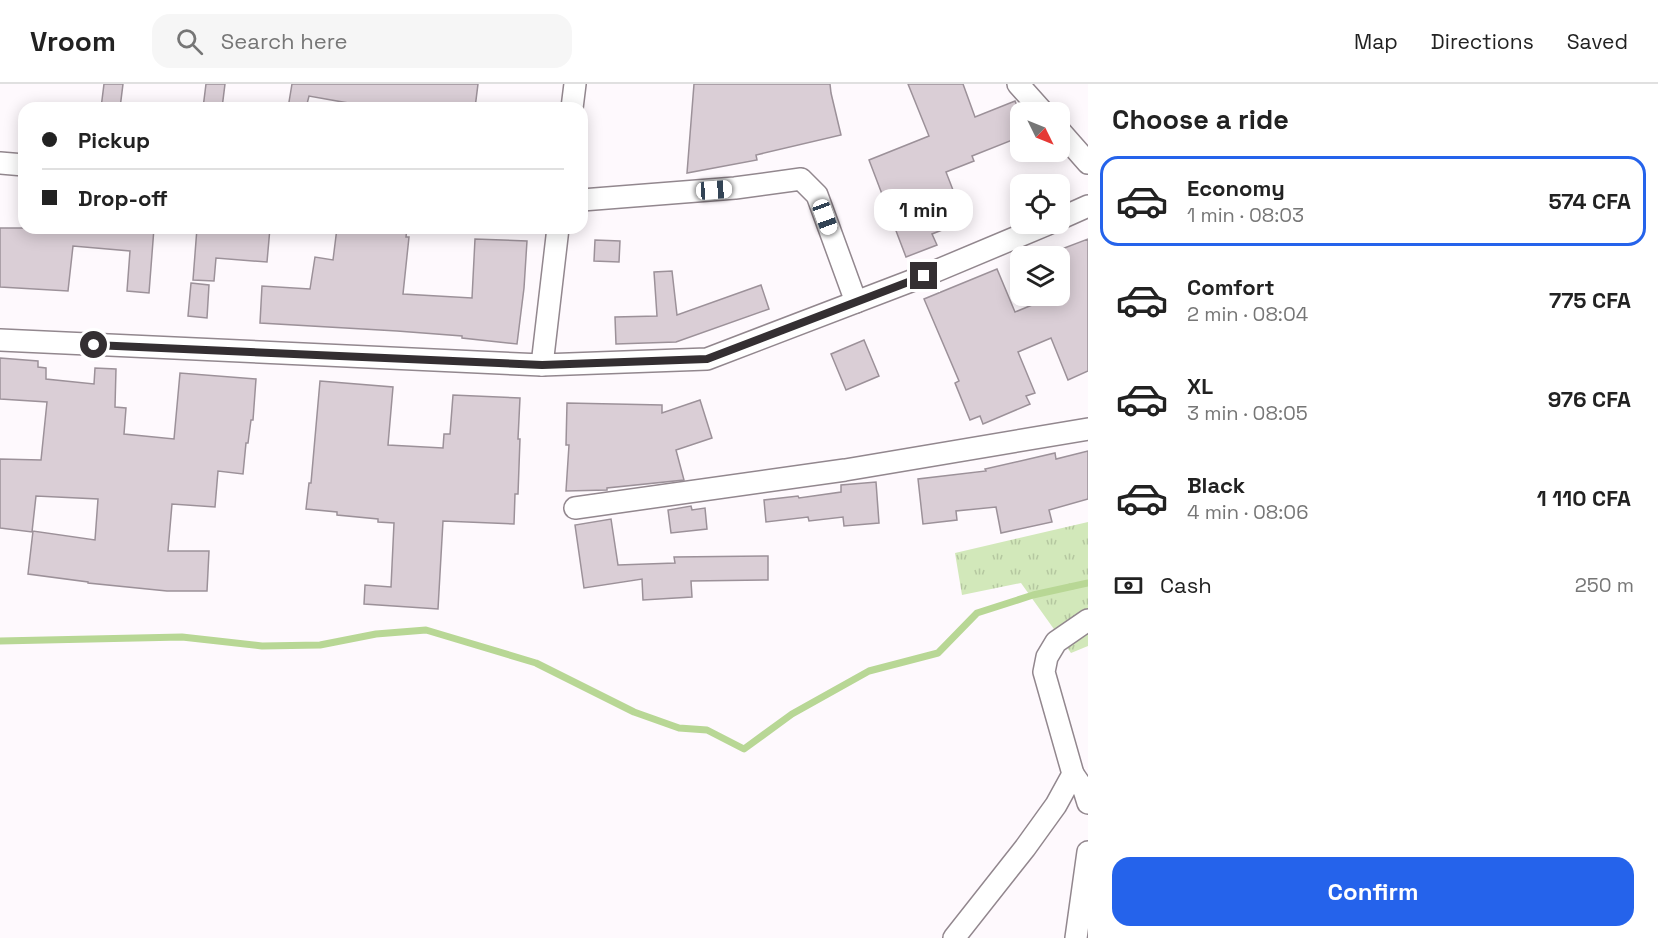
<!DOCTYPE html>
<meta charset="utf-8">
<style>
:root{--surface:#fff;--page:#f6f6f6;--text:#222;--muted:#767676;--line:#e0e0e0;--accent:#2563eb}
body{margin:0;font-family:"Space Grotesk",sans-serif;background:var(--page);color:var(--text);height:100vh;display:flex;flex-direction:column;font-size:22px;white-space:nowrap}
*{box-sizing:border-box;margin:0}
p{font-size:20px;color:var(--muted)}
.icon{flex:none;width:33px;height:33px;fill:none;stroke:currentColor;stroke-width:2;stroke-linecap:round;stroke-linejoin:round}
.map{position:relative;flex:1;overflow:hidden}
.side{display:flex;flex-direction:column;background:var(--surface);width:570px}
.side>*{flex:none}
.hud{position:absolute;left:18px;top:18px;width:570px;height:132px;border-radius:18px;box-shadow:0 3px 15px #0003;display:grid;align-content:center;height:132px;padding:0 24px;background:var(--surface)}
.needle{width:39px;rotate:133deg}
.controls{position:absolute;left:1010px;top:18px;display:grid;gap:12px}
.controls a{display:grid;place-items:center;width:60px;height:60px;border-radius:12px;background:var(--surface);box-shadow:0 3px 15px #0003;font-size:30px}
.end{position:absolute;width:27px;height:27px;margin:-14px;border:8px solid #342f32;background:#fff;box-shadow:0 0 0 3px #fff}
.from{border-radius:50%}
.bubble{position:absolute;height:42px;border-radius:18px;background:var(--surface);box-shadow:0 3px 15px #0003;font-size:20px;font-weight:600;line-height:42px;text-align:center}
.car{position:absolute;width:18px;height:36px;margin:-18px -9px;border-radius:8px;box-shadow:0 0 4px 2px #0007;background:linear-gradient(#fff 24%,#345 0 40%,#fff 0 76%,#345 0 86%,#fff 0)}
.hud b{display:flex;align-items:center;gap:21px;height:57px;font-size:22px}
.hud b+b{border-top:2px solid var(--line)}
.hud i{width:15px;height:15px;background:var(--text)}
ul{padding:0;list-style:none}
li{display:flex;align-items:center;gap:18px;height:90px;margin:0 12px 9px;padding:0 12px;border:3px solid transparent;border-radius:18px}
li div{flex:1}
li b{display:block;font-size:22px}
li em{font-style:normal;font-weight:600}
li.current{border-color:var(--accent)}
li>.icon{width:54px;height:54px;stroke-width:1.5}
h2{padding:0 24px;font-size:27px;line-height:72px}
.pay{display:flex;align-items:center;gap:15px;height:66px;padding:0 24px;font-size:22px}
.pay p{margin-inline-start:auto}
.cta{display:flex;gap:12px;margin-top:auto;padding:12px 24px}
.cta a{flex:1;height:69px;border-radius:18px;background:var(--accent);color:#fff;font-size:24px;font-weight:600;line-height:69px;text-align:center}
header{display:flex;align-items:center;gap:36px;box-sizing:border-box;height:84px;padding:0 30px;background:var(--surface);border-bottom:2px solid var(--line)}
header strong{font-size:28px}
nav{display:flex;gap:33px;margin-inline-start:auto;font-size:21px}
.search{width:420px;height:54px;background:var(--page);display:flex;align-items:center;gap:15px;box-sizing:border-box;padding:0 21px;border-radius:18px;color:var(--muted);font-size:22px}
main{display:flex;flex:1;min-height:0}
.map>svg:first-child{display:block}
.grass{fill:url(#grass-tufts)}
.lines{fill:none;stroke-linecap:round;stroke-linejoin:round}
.stream{stroke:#b8d795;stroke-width:7}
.building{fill:#daced6;stroke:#9c9199;stroke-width:1.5}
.street-casing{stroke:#92878e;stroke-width:24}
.street{stroke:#fff;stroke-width:21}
.route{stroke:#342f32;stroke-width:8}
</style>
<header>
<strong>Vroom</strong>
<div class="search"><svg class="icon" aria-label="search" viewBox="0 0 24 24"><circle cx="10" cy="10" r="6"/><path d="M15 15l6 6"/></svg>Search here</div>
<nav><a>Map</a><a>Directions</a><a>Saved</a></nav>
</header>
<main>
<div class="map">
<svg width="1088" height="854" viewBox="0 0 1088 854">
<defs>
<pattern id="grass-tufts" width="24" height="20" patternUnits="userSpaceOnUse" patternTransform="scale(1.5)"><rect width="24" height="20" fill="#d2e8ba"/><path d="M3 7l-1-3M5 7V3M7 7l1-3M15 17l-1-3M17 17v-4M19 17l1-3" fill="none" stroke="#b5c7a0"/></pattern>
</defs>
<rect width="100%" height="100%" fill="#fef9fd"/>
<!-- grass -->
<polygon class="grass" points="1088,438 1088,562 1071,569 1021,499 962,511 955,469"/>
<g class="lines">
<!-- stream -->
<polyline class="stream" points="0,557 182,553 262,562 320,561 376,550 426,546 536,579 634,628 679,644 707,646 744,665 792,630 869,587 938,569 977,529 1033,511 1088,499"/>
</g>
<!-- building -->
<g class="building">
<polygon points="104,0 123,0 120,24 101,24"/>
<polygon points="206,0 225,0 222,24 203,24"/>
<polygon points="292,0 478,0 475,24 398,24 381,22 380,24 348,24 348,19 309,12 306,24 288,24"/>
<polygon points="694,0 830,0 831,9 841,51 756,71 757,76 687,89"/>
<polygon points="908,0 963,0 975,33 1015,17 1020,29 1020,53 972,72 974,77 946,88 965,137 932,150 937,161 906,173 869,76 929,52"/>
<polygon points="0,144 154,144 149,209 127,207 130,167 73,162 68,207 0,203"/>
<polygon points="197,144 270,144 267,178 216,174 214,197 193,196"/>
<polygon points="337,144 407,144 406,153 409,153 403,210 472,214 475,155 527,157 524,204 517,260 462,254 462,252 397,247 260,239 262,202 310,205 315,173 333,176"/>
<polygon points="1088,155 1088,287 1068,296 1051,254 1018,268 1035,309 1026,312 1030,320 983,340 980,332 970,336 955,299 959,297 924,215 997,185 1015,228 1054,212 1059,212 1059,166"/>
<polygon points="595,156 620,157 619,178 594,177"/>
<polygon points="672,187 677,231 761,201 769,225 676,258 616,260 615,233 657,232 654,188"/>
<polygon points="191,199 209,201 207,234 188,232"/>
<polygon points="864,256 879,292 846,306 831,270"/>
<polygon points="0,274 38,277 38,283 46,284 46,295 94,300 95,284 116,285 115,323 126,324 124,350 174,355 180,289 256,295 253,336 251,336 248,359 246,359 243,390 218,387 215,423 172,420 168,467 209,467 207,507 167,507 88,499 88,498 28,490 33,447 95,456 98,415 36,412 32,448 0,444 0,375 41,376 47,318 0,315"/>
<polygon points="320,297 393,303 388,361 443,364 444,350 450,350 453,311 520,314 518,355 520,355 518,410 515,410 514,440 443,437 438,525 364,520 365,501 391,503 394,439 378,438 378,435 337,431 337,428 306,425 309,399 311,399"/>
<polygon points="700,316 712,354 676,366 684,396 607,404 607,406 566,407 569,361 566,361 567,319 662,321 662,329"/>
<polygon points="1088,367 1088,415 1049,426 1052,438 1001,449 996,423 956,427 957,436 923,440 918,395 986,387 985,385 1055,369 1056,375"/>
<polygon points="876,398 879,439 844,442 843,433 809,437 808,433 766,438 764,416 798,412 799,414 841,408 841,401"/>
<polygon points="691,422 692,426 705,424 707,445 671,449 668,426"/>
<polygon points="611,435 618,481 675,479 674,473 768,472 768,496 691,497 692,513 643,516 642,495 584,504 575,441"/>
</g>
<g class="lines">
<!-- street casing -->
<g class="street-casing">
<g id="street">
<polyline points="1018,0 1043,28"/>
<polyline points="572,24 575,0"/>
<polyline points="1059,46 1088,79"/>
<polyline points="0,79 24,81"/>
<polyline points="582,116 735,104 801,95 817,111 856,218"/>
<polyline points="1059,135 1088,122"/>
<polyline points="0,256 542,281 707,275 924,192 1048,140"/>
<polyline points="542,281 558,144"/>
<polyline points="575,424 845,386 1088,345"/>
<polyline points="1073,690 1084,706 1088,719"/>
<polyline points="954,854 1025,764 1056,721 1073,690 1044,588 1047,573 1056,558 1088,536"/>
<polyline points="1076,854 1088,768"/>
</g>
</g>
<!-- street -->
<use href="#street" class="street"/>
</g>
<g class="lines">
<!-- route -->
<polyline class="route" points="94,261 542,281 707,275 924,192"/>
</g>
</svg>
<div class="controls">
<a><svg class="needle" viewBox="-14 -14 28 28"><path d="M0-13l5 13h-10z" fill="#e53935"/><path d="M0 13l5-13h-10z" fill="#767676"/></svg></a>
<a><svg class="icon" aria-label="locate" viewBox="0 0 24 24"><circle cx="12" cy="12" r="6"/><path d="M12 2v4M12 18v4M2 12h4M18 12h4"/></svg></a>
<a><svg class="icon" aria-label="layers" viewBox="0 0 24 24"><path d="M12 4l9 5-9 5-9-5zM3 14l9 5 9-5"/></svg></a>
</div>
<i class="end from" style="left:94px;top:261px"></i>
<i class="end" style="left:924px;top:192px"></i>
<div class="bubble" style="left:874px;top:105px;width:99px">1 min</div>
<i class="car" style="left:714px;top:106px;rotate:86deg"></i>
<i class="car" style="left:825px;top:133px;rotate:160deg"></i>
<div class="hud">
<b><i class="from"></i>Pickup</b>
<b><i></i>Drop-off</b>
</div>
</div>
<section class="side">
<h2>Choose a ride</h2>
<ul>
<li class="current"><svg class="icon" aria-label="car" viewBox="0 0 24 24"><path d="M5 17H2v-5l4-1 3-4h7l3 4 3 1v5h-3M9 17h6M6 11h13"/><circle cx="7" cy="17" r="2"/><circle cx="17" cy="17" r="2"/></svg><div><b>Economy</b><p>1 min · 08:03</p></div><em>574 CFA</em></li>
<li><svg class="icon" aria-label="car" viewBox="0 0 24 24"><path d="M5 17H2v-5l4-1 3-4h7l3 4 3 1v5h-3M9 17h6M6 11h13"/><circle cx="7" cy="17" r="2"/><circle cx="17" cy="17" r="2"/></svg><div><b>Comfort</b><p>2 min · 08:04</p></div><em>775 CFA</em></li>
<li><svg class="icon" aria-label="car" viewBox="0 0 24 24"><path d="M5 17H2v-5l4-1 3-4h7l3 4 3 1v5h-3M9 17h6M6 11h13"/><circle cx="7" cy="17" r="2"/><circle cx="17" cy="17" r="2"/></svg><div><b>XL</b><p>3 min · 08:05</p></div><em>976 CFA</em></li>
<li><svg class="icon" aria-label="car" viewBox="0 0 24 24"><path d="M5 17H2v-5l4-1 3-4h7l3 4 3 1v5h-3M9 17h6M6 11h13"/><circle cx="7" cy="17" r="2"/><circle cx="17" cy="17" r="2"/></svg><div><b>Black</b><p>4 min · 08:06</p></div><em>1 110 CFA</em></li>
</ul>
<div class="pay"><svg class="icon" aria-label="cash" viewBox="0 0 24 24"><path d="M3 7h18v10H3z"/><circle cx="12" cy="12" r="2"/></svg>Cash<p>250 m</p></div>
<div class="cta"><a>Confirm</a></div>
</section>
</main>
